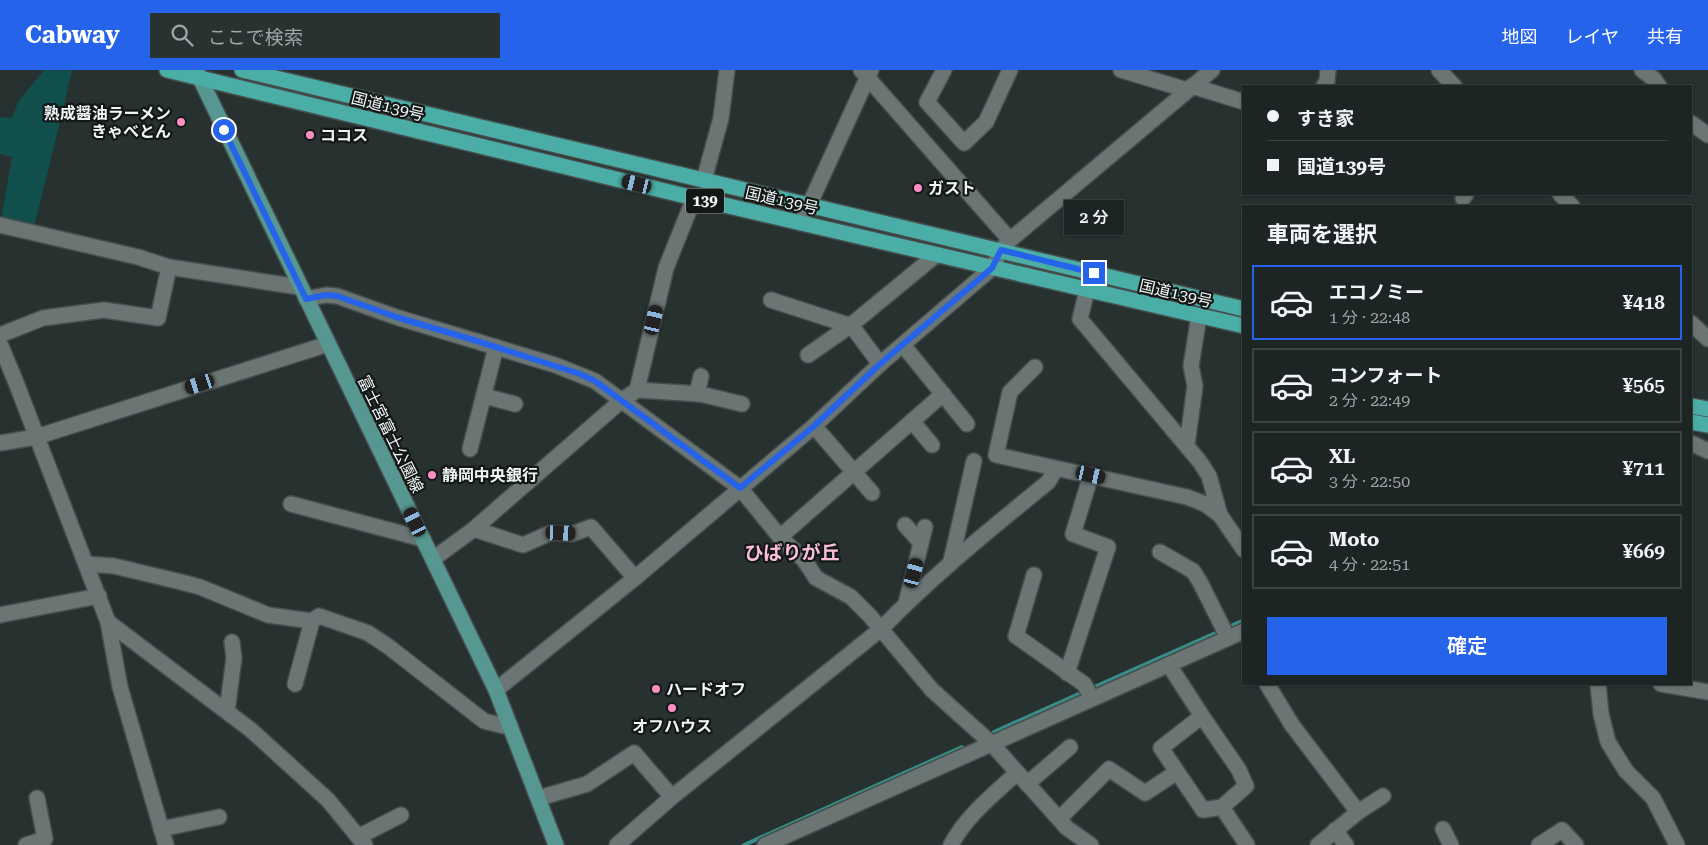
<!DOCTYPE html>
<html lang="ja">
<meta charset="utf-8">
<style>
:root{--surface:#1d2524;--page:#2a3131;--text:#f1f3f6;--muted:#a0a5a6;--line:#3b4241;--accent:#2563eb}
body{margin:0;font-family:"Roboto Serif","Noto Sans JP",serif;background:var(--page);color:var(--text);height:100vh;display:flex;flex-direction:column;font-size:19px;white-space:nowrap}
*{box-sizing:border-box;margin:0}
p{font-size:16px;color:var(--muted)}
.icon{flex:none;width:28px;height:28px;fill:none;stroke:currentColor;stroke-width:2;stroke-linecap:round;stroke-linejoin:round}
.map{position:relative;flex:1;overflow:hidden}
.details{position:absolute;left:1242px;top:135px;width:450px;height:480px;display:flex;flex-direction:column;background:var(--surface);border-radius:0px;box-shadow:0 1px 4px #0004,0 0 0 1px var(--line)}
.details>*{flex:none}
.guide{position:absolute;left:1242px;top:15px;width:450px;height:110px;border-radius:0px;box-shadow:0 1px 4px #0004,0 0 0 1px var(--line);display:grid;align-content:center;height:110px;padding:0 25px;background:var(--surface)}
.end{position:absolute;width:22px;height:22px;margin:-11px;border:6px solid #2563eb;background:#fff;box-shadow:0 0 0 2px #fff}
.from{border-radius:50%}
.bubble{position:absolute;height:35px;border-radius:0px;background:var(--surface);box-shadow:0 1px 4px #0004,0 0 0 1px var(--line);font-size:16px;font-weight:600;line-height:35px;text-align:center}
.car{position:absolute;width:15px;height:30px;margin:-15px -8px;border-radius:6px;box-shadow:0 0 4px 1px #0007;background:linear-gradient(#222 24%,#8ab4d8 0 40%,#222 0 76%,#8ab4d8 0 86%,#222 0)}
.guide b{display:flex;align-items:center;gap:18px;height:48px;font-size:19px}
.guide b+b{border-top:1px solid var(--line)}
.guide i{width:12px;height:12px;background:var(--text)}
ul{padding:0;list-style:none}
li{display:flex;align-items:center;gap:15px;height:75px;margin:0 10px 8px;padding:0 15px;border:2px solid var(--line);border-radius:0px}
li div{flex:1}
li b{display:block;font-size:19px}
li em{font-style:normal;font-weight:600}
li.selected{border-color:var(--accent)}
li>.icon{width:45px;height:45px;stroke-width:1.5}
h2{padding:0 25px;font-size:22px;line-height:60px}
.button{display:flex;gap:10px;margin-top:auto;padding:10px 25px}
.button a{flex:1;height:58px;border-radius:0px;background:var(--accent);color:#fff;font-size:20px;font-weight:600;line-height:58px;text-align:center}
header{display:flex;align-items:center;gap:30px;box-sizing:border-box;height:70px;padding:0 25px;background:var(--accent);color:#fff}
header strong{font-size:24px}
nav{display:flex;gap:28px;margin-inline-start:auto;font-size:18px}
.search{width:350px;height:45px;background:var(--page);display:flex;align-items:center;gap:12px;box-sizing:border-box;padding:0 18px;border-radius:0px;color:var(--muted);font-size:19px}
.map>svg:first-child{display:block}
.green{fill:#104f4b}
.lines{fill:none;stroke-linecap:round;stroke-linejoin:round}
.stream{stroke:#398d87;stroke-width:4}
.minor-casing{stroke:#454e4d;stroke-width:18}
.major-casing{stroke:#454e4d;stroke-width:18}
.highway-casing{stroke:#454e4d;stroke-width:18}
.minor{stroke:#6a7574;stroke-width:15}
.major{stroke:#579792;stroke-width:15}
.highway{stroke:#4aada6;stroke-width:15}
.route{stroke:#2563eb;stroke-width:6}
.poi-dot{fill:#fc8fc2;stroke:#131817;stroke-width:2}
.labels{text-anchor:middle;stroke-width:4.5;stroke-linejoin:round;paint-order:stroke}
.shield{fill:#131817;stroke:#aeb3b3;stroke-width:1}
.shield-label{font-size:15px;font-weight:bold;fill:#f0f6f6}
.street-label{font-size:16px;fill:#f0f6f6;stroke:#131817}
.poi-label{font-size:16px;font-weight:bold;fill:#f0f6f6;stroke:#131817;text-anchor:start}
.quarter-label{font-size:19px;font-weight:bold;fill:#fdbed9;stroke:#131817}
</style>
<header>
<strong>Cabway</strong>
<div class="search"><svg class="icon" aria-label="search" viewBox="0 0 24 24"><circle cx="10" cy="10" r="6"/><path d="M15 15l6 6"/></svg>ここで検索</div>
<nav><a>地図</a><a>レイヤ</a><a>共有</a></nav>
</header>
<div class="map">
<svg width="1708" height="775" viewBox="0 0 1708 775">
<rect width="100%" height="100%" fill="#273130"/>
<!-- green -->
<path class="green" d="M44,0h27l1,1c-12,52 -25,104 -38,156l-33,-8 11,-62 -12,-3v-37l12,1 6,-16z"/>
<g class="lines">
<!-- stream -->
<g class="stream">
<polyline points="1226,558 1244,550"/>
<polyline points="1092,618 1220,561"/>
<polyline points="994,662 1083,622"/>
<polyline points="744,775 962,677"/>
</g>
<!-- minor casing -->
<g class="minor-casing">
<g id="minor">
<polyline points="861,0 1010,170"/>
<polyline points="944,0 927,32 964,73 986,52 1010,0"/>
<polyline points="1121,0 1187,20"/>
<polyline points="1439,0 1454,16"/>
<polyline points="1642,0 1654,9 1659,16"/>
<polyline points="1192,16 1244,32"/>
<polyline points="1324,16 1327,11 1328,0"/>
<polyline points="1691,53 1708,65"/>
<polyline points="704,110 721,48 727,0"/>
<polyline points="1560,124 1572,136"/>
<polyline points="1463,128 1466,124"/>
<polyline points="801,153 871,0"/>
<polyline points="0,155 138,187 169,197 299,217"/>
<polyline points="1087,220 1080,249 1200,392 1209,406 1220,445 1244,480"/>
<polyline points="306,229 326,225 337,226 396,247 555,295 595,311 740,418 780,467 804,490 816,508 851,527 870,546 932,620 991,673 1067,758 1091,775"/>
<polyline points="771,230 842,253 851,255 880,294"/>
<polyline points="1691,253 1708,269"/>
<polyline points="0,265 43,248 104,240 158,248 169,197"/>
<polyline points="0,274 15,310 108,552 251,660 328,730 365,775"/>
<polyline points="903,275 967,354"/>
<polyline points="808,285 851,255 936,185"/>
<polyline points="1035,297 1010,322 996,385 1187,427 1205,434 1220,445"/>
<polyline points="637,320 700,324 742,334"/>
<polyline points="697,324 701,306"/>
<polyline points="484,326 515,334"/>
<polyline points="912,351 932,375"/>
<polyline points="814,356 872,423"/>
<polyline points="0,373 36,367 328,274"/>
<polyline points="1691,373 1708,381"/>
<polyline points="1187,375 1195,316 1191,296 1199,246"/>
<polyline points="470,379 496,277"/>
<polyline points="291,434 423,469"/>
<polyline points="905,455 921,473"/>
<polyline points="474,459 523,475 550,463 572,464 591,457 635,508"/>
<polyline points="780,467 943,324"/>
<polyline points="1160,482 1193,501 1200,512 1228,568"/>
<polyline points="433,489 474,459 621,331 637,320 666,198 694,128"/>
<polyline points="951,491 974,391"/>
<polyline points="86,494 114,496 181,512 200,517 268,545 312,551 319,546 368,563 389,577 484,651 504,656 510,655"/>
<polyline points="1034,505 1016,566 1084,614 1092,628"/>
<polyline points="906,533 925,457"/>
<polyline points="0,545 99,526"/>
<polyline points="108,552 120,617 166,775"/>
<polyline points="1169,595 1202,646 1161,678 1203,740 1222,737 1246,716 1239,700 1202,646"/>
<polyline points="1067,603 1108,477 1073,464 1091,405"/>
<polyline points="295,614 312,551"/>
<polyline points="1267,614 1292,655 1358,742"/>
<polyline points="1598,614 1601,644 1608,672 1626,701 1653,728 1677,775"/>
<polyline points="1661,614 1708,622"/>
<polyline points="496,620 635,508 814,356 880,294 992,198 1001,180 1010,170 1212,0"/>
<polyline points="227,641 234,588 232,572"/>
<polyline points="1027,714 1070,677"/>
<polyline points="539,728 587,714 634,683 672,727"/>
<polyline points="1222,737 1247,775"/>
<polyline points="1059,749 1109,699 1145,723 1177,702"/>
<polyline points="161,759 219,747"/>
<polyline points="1443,759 1451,775"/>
<polyline points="1335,760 1346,775"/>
<polyline points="358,767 401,745"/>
<polyline points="26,775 45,769 37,728"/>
<path d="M617,775l55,-48 209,-168c52,-54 110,-100 167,-147l8,-13"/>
<polyline points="765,775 1244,561"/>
<path d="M951,775c15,-29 43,-51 66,-72"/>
<polyline points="1318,775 1358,742 1383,726"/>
<polyline points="1539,775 1562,760 1576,775"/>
</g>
</g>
<!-- major casing -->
<g class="major-casing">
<polyline id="major" points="196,0 496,620 556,775"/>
</g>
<!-- highway casing -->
<g class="highway-casing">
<g id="highway">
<polyline points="167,0 694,128 1244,256"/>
<polyline points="242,0 1244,239"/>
<polyline points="1691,336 1708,339"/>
<polyline points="1691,352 1708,355"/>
</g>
</g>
<!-- minor -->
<use href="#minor" class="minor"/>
<!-- major -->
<use href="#major" class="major"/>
<!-- highway -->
<use href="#highway" class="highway"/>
</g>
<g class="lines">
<!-- route -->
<polyline class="route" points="224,60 306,229 326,225 337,226 396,247 477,271 580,304 595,311 740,418 814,356 880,294 992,198 1001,180 1094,203"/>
</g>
<!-- markers -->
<g class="poi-dot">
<circle cx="181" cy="52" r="5"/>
<circle cx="310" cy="65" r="5"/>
<circle cx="918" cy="118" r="5"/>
<circle cx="432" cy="405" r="5"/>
<circle cx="656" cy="619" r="5"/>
<circle cx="672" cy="638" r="5"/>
</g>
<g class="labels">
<!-- shield labels -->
<rect class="shield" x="686" y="118.5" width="38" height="25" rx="4"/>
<g class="shield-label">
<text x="705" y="136">139</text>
</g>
<!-- street labels -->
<g class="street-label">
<text transform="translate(388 36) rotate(14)" y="6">国道139号</text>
<text transform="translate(782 130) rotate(13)" y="6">国道139号</text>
<text transform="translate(1176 223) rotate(13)" y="6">国道139号</text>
<text transform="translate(391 364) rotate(64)" y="6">富士宮富士公園線</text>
</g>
<!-- poi labels -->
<g class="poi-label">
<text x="171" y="49" text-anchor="end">熟成醤油ラーメン<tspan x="171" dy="18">きゃべとん</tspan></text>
<text x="320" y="71">ココス</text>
<text x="928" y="124">ガスト</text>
<text x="442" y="411">静岡中央銀行</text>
<text x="666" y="625">ハードオフ</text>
<text x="672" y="662" text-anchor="middle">オフハウス</text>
</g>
<!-- quarter labels -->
<g class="quarter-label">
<text x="792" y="489">ひばりが丘</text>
</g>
</g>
</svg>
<i class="end from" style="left:224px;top:60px"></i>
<i class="end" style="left:1094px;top:203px"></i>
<div class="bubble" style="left:1064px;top:130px;width:60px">2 分</div>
<i class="car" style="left:637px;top:114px;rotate:284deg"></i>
<i class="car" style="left:654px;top:250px;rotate:13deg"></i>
<i class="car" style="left:200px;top:314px;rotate:252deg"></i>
<i class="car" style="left:1091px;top:405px;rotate:103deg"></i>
<i class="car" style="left:415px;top:452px;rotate:334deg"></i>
<i class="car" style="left:561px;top:463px;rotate:92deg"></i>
<i class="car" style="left:914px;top:503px;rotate:15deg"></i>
<div class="guide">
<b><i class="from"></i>すき家</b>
<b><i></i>国道139号</b>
</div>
<section class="details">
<h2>車両を選択</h2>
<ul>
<li class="selected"><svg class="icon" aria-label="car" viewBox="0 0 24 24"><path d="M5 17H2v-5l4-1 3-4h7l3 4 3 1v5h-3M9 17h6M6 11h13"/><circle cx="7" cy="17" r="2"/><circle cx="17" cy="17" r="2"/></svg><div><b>エコノミー</b><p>1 分 · 22:48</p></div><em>¥418</em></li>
<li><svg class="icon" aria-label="car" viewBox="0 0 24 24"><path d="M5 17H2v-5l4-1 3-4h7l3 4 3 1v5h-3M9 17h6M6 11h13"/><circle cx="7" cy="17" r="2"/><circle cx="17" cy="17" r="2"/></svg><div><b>コンフォート</b><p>2 分 · 22:49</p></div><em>¥565</em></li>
<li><svg class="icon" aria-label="car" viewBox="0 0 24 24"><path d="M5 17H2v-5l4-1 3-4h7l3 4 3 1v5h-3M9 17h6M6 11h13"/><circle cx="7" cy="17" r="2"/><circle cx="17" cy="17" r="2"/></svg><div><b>XL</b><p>3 分 · 22:50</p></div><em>¥711</em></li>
<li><svg class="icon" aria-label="car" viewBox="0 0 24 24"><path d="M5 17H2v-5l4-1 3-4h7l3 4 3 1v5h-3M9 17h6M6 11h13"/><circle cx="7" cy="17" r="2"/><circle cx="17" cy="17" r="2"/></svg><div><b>Moto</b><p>4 分 · 22:51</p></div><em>¥669</em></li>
</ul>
<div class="button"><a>確定</a></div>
</section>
</div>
